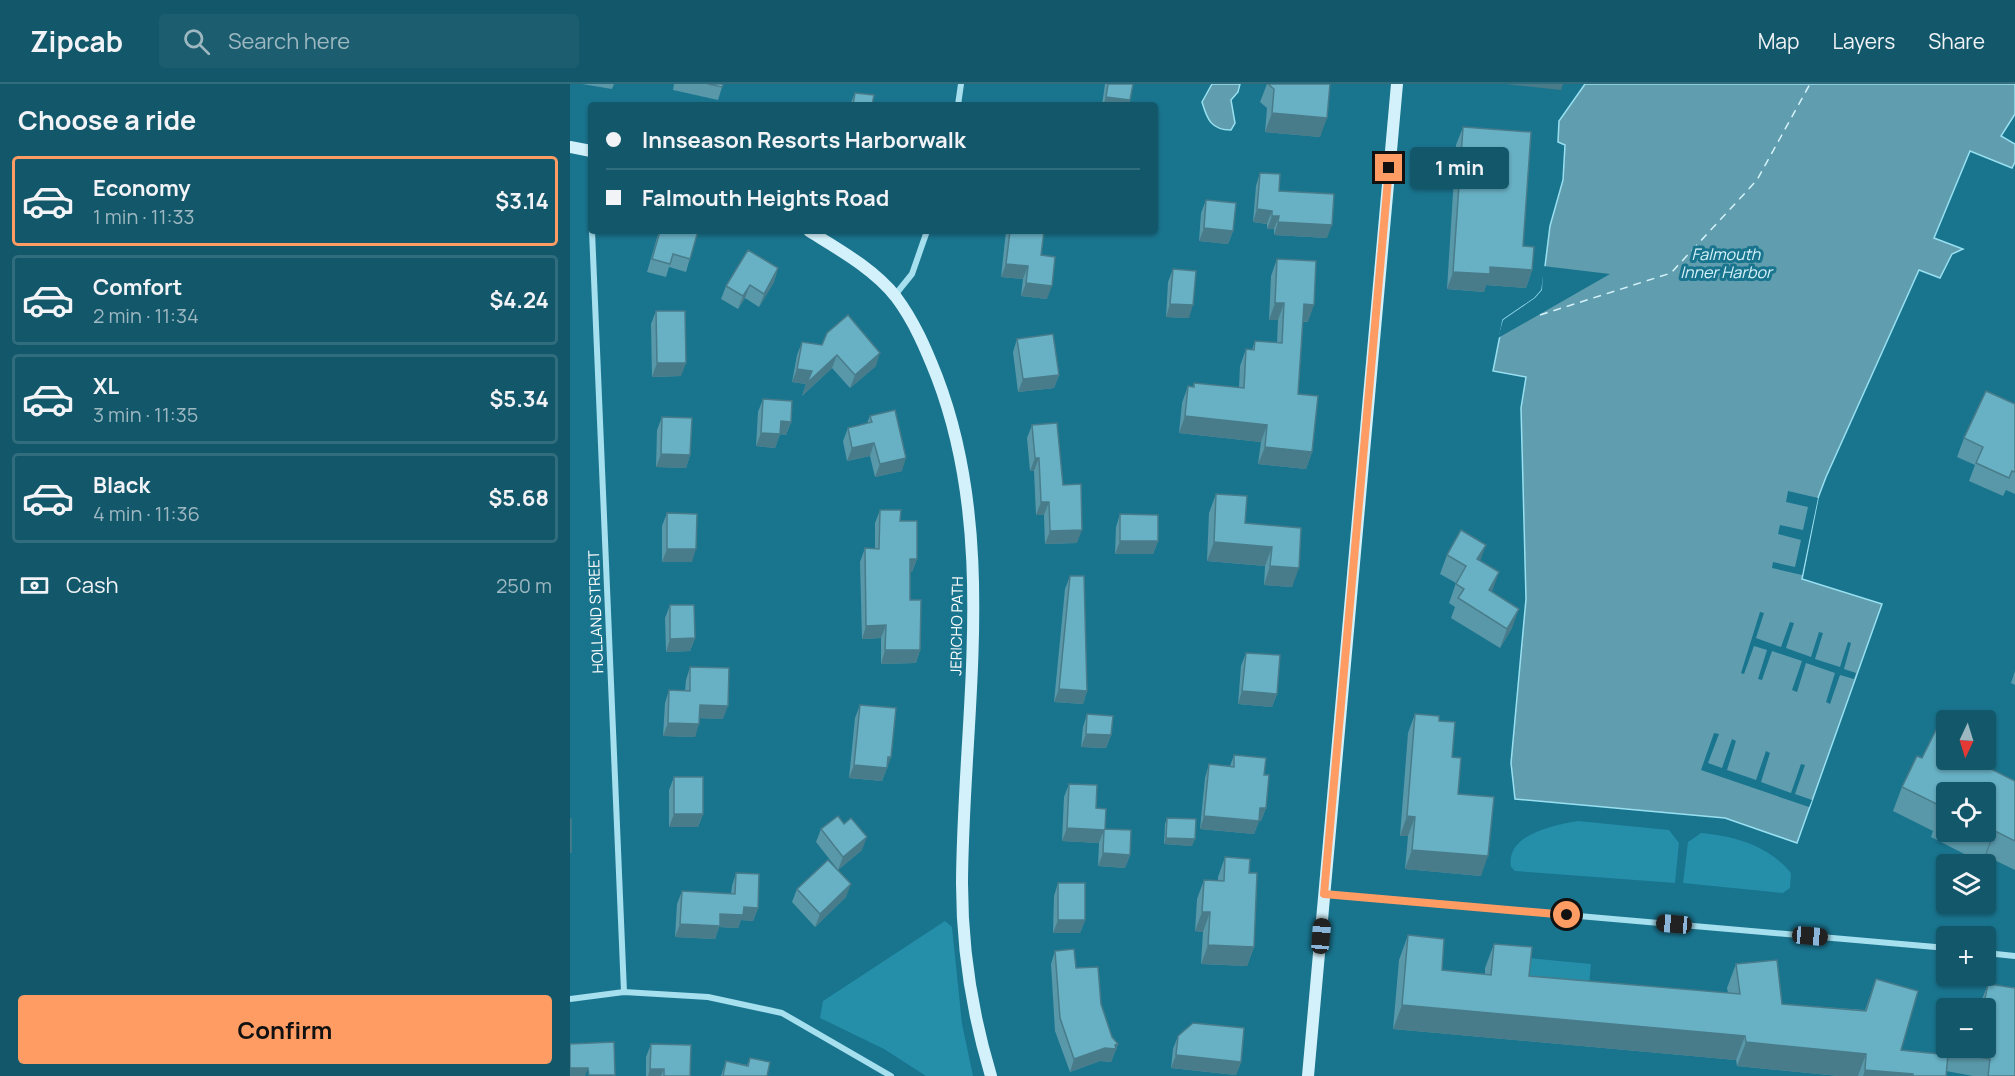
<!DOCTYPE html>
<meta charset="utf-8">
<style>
:root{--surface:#13576a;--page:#1c5d70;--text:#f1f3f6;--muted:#9db8c1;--line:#326d7e;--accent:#ff9c63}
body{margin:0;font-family:Manrope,sans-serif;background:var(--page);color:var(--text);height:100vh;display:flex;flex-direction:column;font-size:22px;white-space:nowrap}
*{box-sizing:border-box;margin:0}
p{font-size:20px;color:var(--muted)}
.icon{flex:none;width:33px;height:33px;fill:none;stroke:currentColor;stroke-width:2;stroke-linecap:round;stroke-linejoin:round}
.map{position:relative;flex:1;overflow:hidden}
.details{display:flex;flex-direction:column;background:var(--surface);width:570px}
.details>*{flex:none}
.top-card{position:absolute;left:18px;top:18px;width:570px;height:132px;border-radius:6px;box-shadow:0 2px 4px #0004;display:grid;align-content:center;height:132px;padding:0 18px;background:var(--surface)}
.needle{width:39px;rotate:184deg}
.fabs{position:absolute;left:1366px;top:626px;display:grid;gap:12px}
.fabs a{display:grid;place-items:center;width:60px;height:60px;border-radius:6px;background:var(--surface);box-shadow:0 2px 4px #0004;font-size:30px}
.end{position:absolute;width:27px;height:27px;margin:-14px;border:8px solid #ff9c63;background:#111;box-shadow:0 0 0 3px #111}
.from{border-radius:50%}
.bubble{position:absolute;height:42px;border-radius:6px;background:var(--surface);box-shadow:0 2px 4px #0004;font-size:20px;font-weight:700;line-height:42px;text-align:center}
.car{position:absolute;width:18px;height:36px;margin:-18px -9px;border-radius:8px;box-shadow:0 0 4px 2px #0007;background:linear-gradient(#222 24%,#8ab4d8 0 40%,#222 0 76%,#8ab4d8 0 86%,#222 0)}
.top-card b{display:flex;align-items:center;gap:21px;height:57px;font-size:22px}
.top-card b+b{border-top:2px solid var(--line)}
.top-card i{width:15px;height:15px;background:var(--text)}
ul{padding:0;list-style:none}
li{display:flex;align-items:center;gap:18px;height:90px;margin:0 12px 9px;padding:0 6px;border:3px solid var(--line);border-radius:6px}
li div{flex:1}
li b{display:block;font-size:22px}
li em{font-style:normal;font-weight:700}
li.on{border-color:var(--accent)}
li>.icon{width:54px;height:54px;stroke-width:1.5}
h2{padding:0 18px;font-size:27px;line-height:72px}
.pay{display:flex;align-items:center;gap:15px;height:66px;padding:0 18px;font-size:22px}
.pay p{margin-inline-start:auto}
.action{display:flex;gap:12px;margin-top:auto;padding:12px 18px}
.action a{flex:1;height:69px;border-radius:6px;background:var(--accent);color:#111;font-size:24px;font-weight:700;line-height:69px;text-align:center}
header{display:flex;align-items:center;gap:36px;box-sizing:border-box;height:84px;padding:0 30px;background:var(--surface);border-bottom:2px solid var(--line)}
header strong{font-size:28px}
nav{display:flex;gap:33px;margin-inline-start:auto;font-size:21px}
.search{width:420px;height:54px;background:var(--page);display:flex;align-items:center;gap:15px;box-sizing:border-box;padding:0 21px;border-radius:6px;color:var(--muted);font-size:22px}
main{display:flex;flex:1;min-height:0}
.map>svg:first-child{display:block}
.green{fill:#258ea9}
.water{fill:#609eaf;stroke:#98e0f1;stroke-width:1.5}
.pier{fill:#19748e}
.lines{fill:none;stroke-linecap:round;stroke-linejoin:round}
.ferry{stroke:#d5f2fa;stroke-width:1.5;stroke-dasharray:8 6;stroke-linecap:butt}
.street{stroke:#a6dfee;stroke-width:6}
.secondary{stroke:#d3f1fa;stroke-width:12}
.wall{fill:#5998a9;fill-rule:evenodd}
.shaded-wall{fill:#497c8a}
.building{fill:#68b1c5;stroke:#497c8a;stroke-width:1.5}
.route{stroke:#ff9c63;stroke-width:8}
.labels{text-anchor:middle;stroke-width:6;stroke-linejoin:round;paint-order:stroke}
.street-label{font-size:15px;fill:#fff;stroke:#19748e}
.water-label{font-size:16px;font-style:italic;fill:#d5f2fa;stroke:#19748e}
</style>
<header>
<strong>Zipcab</strong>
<div class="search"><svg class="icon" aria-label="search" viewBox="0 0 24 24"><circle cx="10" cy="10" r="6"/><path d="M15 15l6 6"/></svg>Search here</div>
<nav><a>Map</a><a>Layers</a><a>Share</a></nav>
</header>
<main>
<section class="details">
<h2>Choose a ride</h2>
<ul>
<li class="on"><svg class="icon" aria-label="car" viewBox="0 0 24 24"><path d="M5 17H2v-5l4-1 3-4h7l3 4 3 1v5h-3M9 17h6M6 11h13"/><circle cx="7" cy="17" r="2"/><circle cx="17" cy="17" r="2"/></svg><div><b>Economy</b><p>1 min · 11:33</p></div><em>$3.14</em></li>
<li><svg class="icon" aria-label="car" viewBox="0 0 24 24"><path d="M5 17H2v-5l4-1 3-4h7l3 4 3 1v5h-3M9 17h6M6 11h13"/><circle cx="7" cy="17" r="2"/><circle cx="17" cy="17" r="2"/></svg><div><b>Comfort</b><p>2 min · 11:34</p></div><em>$4.24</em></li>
<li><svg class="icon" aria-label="car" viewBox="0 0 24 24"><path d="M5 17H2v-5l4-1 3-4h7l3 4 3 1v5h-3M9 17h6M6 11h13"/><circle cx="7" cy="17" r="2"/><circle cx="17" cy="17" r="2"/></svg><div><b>XL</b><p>3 min · 11:35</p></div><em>$5.34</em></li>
<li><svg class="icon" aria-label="car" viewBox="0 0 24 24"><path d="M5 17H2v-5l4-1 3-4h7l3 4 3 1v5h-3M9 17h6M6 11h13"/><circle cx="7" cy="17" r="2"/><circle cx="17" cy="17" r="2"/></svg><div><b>Black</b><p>4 min · 11:36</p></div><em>$5.68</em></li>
</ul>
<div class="pay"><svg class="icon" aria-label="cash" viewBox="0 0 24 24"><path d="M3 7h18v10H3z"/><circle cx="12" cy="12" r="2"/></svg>Cash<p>250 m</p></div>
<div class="action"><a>Confirm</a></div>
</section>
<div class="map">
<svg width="1445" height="992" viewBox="0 0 1445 992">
<rect width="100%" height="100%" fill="#19748e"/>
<!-- green -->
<g class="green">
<path d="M1008,737l91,9 10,13 -4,40 -160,-12 -4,-4c-6,-33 44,-42 67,-46z"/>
<path d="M1131,749c34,3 68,13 90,40l-1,15 -7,5 -100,-10 5,-41z"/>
<polygon points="375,837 382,843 392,940 403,992 356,992 314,965 250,934 253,917"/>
<polygon points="958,874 1021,880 1019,902 957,901"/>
</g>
<!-- water -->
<g class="water">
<path d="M642,0h28l-2,8 -7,8 4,23 -4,7c-20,0 -24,-11 -29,-28z"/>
<polygon points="1015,0 1445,0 1445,30 1431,52 1445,60 1445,78 1442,84 1400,67 1364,154 1393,165 1382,170 1370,194 1349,186 1256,393 1248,414 1232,495 1312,520 1227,759 1155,734 945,715 941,679 956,515 951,324 956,293 923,287 933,236 965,214 972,206 980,142 993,96 995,61 988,58 989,37"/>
</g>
<!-- pier -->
<g class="pier">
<polygon points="973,182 1040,190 928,254 933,236 965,214 972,206"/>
<polygon points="1218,407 1248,414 1232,491 1202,484 1203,478 1225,483 1231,456 1208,450 1210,441 1233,446 1238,423 1216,418"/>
<polygon points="1190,528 1194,529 1186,554 1211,563 1220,538 1224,539 1216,564 1241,573 1249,548 1253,549 1245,575 1270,583 1278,558 1281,559 1274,585 1286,589 1284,595 1270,591 1260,620 1256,618 1265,589 1236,579 1227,608 1222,606 1232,577 1202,567 1192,596 1188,595 1197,566 1184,562 1174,590 1171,589"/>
<polygon points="1144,649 1149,650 1138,679 1152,684 1162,655 1166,657 1157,686 1186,696 1196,667 1200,669 1191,698 1221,709 1231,680 1235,681 1225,710 1242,716 1239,723 1131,686"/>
</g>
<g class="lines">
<!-- ferry -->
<polyline class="ferry" points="970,231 1101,189 1187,96 1240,0"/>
<!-- street -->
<g class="street">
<polyline points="388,21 391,0"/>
<polyline points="22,147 54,908"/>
<polyline points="325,211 342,190 357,147"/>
<polyline points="754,810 1377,864"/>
<polyline points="1416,869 1445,872"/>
<polyline points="0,915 54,908 138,913 212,929 321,992"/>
</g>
<!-- secondary -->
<g class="secondary">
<polyline points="0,63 21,67"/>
<path d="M239,147c29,18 65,38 87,66 18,24 30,52 41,80 62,162 26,338 25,506 0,66 10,130 29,193"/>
<polyline points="738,992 827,0"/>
</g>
</g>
<!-- wall -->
<g class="wall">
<polygon points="12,0 44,0 42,5"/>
<polygon points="104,0 153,0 148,16 103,6"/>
<polygon points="535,0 563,0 559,21 532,21"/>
<polygon points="697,0 760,0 750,53 695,48 697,24 690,18"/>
<polygon points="285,9 302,21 280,21"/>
<polygon points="893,43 953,162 962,186 956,204 916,201 914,208 877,205 886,61"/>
<polygon points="690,89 709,107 757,154 704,151 704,145 697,145 697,140 683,138 686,102"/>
<polygon points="636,116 663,147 658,160 629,157 631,129"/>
<polygon points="89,147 128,147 116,188 99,183 96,193 77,188"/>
<polygon points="436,147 474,147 471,171 477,215 451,212 453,195 431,193"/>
<polygon points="707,175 738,238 733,238 728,310 742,368 736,385 688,380 691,358 609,349 612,319 618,302 623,303 624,299 669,304 670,282 676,265 682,266 685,257 707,259 708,236 699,236 701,192"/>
<polygon points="208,184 204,198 189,223 175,214 168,225 151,215 156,202"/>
<polygon points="603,185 619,234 596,233 598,198"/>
<polygon points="86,227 111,292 82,293 81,240"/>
<polygon points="447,255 489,291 484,304 448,308 443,268"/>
<polygon points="232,258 306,282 280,304 262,284 232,312 236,300 222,298 227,271"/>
<polygon points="193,315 221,338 216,351 210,350 205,364 186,362 188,328"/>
<polygon points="1445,320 1445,410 1436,406 1433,412 1399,397 1405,381 1387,373 1394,354"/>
<polygon points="300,332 332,387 305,393 300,372 277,377 273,357 278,344 297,339"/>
<polygon points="92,333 120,371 116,384 86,383 87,346"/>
<polygon points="462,341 493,401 507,459 475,460 474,431 466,431 464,387 460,387 457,354"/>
<polygon points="646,410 675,439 731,444 722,503 694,501 695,482 637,477 639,429"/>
<polygon points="310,426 330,437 347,475 342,488 340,488 340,516 350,566 346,579 311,580 311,554 292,555 290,478 295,464 305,465 305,439"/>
<polygon points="97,429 122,478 92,478 92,442"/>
<polygon points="550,430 588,457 583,470 545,470 546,443"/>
<polygon points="877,471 910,477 922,508 942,544 930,564 881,534 885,523 879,519 886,499 870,490"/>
<polygon points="500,492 517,607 513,620 484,618 495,505"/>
<polygon points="100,521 125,554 120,567 96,568 95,534"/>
<polygon points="676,569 707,610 702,623 668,620 671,582"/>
<polygon points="120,583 153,635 129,634 125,653 93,652 95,619 99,606 115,607 116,596"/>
<polygon points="1445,587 1445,601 1441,599"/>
<polygon points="290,621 321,673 312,697 279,694 285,634"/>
<polygon points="517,630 541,651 536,664 511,663 513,643"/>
<polygon points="845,630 882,673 888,710 911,792 835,785 838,752 830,752 838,649"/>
<polygon points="664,671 694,691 696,724 691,737 689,737 684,750 630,745 635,694 639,680 660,682"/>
<path d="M1352,674l54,4 39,19v89l-29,-14 -4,7 -51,-26 2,-6 -40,-20 9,-24zM1377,708l39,39h-39z"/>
<polygon points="104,693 133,730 128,743 99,743 99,706"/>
<polygon points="499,700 526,724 535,745 560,771 555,784 528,782 529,759 492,757 494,713"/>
<polygon points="597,734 622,762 594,760 595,740"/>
<polygon points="251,745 292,766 268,786 246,758"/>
<polygon points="655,773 679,789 684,863 677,882 631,880 633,848 625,847 627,815 634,796 648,797 648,793"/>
<polygon points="166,789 188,824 183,837 171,836 168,844 149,843 145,855 105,853 107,820 112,807 161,810 162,802"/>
<polygon points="488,799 515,836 510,849 483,849 484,812"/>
<polygon points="227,805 276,813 245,843 222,818"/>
<polygon points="838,851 872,886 915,890 915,884 924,860 959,892 1158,909 1157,904 1166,880 1212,920 1295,926 1306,895 1331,966 1376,971 1377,963 1416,963 1416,924 1410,924 1411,918 1418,900 1445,992 1403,992 1376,987 1376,992 1269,992 1167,982 1166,976 823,945 829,876"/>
<polygon points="485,867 506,884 531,920 542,953 548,960 541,978 530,977 500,988 485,947 481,880"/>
<polygon points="608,952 671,978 666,991 601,984 603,965"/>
<polygon points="81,960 120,992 76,992 76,973"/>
<polygon points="180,974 197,992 151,992 156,977 177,981"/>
</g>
<!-- shaded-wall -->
<g class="shaded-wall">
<polygon points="936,0 993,0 991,6"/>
<polygon points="536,13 560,16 559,21 533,21"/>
<polygon points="702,29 757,34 750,53 695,48"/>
<polygon points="687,125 702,127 697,140 683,138"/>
<polygon points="702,132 709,132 704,145 697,145"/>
<polygon points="708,138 762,141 757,154 704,151"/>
<polygon points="634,144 663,147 658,160 629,157"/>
<polygon points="436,180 458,182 453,195 431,193"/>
<polygon points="920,183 962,186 956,204 916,201 914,208 877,205 883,188"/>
<polygon points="208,184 204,198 189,223 194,210"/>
<polygon points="456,199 482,202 477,215 451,212"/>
<polygon points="180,201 175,214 168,225 173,212"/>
<polygon points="705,219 714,219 708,236 699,236"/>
<polygon points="600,220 623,221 619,234 596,233"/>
<polygon points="734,220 744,221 738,238 728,237"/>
<polygon points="310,269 306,282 280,304 285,291"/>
<polygon points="267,271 262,284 232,312 236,300 222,298 227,285"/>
<polygon points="87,279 116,279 111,292 82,293"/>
<polygon points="489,291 484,304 448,308 453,295"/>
<polygon points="615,332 697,341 691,358 609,349"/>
<polygon points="211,337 221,338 216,351 210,350 205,364 186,362 191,349"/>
<polygon points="304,359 300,372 277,377 282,364"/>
<polygon points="695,363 742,368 736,385 688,380"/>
<polygon points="91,370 120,371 116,384 86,383"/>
<polygon points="336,374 332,387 305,393 310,380"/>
<polygon points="465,374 469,374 464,387 460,387"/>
<polygon points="471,418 479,418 474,431 466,431"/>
<polygon points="512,446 507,459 475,460 480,447"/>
<polygon points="550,457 588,457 583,470 545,470"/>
<polygon points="644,458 702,463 695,482 637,477"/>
<polygon points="916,461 909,480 907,475"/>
<polygon points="97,465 126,465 122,478 92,478"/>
<polygon points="340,475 347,475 342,488 336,488"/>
<polygon points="700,482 729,484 722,503 694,501"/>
<polygon points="929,488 922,508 912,526 919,506"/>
<polygon points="949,525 942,544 930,564 937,545"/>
<polygon points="316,541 311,554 292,555 296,542"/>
<polygon points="125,554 120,567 96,568 100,555"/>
<polygon points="315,566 350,566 346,579 311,580"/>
<polygon points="489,605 517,607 513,620 484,618"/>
<polygon points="672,607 707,610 702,623 668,620"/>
<polygon points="130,621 158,622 153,635 125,634"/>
<polygon points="98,639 129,640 125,653 93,652"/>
<polygon points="516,650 541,651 536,664 511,663"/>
<polygon points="318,673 321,673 312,697 279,694 284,681"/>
<polygon points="690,724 696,724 691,737 689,737 684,750 630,745 634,732"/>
<polygon points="104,730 133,730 128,743 99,743"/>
<polygon points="837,732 845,733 838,752 830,752"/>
<polygon points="497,744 534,746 529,759 492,757"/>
<polygon points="1425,747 1416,772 1412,779 1421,755"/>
<polygon points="297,753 292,766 268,786 273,773"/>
<polygon points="596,754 625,755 622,762 594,760"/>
<polygon points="842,766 918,772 911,792 835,785"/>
<polygon points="533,769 560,771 555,784 528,782"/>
<polygon points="281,800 276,813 245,843 250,830"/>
<polygon points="174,823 188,824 183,837 171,836 168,844 149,843 145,855 105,853 110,840 150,830"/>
<polygon points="632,828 640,828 633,848 625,847"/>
<polygon points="488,836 515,836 510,849 483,849"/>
<polygon points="638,861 684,863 677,882 631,880"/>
<polygon points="832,921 1175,952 1166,976 823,945"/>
<polygon points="1176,958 1296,970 1288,992 1269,992 1167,982"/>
<polygon points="548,960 541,978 530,977 500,988 504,975"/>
<polygon points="606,971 671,978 666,991 601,984"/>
<polygon points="0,984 18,984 15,992 0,992"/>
<polygon points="80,985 94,985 91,992 78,992"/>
<polygon points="1295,986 1343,990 1342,992 1293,992"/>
</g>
<!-- building -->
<g class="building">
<polygon points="138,0 153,0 152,3"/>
<polygon points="538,0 563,0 560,16 536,13"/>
<polygon points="698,0 760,0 757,34 702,29 704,5"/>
<polygon points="285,9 304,11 302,21 283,21"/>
<polygon points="893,43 961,48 953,162 964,163 962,186 920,183 920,190 883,188"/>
<polygon points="690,89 710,90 709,107 764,110 762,141 708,138 709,132 702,132 702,127 687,125"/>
<polygon points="636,116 666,119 663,147 634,144"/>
<polygon points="90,147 128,147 120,175 103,170 100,180 82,175"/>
<polygon points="440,147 474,147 471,171 485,173 482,202 456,199 458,182 436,180"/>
<polygon points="178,166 208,184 194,210 180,201 173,212 156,202"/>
<polygon points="707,175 746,177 744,221 734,220 728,310 748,312 742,368 695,363 697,341 615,332 618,302 624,303 624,299 674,304 676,265 684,266 685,257 712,259 714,219 705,219"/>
<polygon points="603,185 626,187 623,221 600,220"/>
<polygon points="86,227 115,227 116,279 87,279"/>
<polygon points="278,231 310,269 285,291 267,271 237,299 242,287 227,285 232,258 252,261 257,249"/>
<polygon points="483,250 489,291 453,295 447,255"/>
<polygon points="1416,307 1445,320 1445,388 1442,387 1439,394 1406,379 1413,363 1394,354"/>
<polygon points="193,315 222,317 221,338 211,337 210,350 191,349"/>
<polygon points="325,326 336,374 310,380 304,359 282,364 278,344 302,338 300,332"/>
<polygon points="92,333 122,334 120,371 91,370"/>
<polygon points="487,339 493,401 511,400 512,446 480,447 479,418 471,418 469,374 465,374 462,341"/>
<polygon points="646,410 677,412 675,439 731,444 729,484 700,482 702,463 644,458"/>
<polygon points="310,426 331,426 330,437 347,437 347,475 340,475 340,516 351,516 350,566 315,566 316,541 296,542 295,464 309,465"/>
<polygon points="97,429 127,430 126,465 97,465"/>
<polygon points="550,430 588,431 588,457 550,457"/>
<polygon points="891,446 916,461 907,475 929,488 919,506 949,525 937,545 888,514 894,505 886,500 896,482 877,471"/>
<polygon points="500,492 514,492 517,607 489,605"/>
<polygon points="100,521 124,521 125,554 100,555"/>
<polygon points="676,569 710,571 707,610 672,607"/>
<polygon points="120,583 159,584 158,622 130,621 129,640 98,639 99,606 120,607"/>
<polygon points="290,621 326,624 321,673 318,673 317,684 284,681"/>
<polygon points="517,630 543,632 541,651 516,650"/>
<polygon points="845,630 869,632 869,637 885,638 882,673 891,674 888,710 924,713 918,772 842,766 845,733 837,732"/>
<polygon points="1366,646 1377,652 1377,675 1406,675 1405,677 1445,697 1445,757 1425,747 1421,755 1406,747 1416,747 1416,708 1377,708 1377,732 1370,729 1373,723 1332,703 1347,672 1352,674"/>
<polygon points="664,671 696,674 694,691 699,691 696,724 690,724 689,737 634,732 639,680 664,683"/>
<rect x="104" y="693" width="29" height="37"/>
<polygon points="499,700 527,701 526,724 536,725 535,745 561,746 560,771 533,769 534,746 497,744"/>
<polygon points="268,732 274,740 281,734 297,753 273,773 251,745"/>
<polygon points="597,734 626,735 625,755 596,754"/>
<rect x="0" y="735" width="1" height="33"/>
<polygon points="655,773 680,775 679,789 687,789 684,863 638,861 640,828 632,828 634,796 654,797"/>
<polygon points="258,776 281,800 250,830 227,805"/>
<polygon points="166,789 189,790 188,824 174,823 173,831 150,830 150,842 110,840 112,807 165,810"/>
<rect x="488" y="799" width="27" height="37"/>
<polygon points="838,851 874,855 872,886 921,891 924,860 962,863 959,892 1170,910 1166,880 1207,876 1212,920 1296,927 1306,895 1348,907 1331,966 1378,971 1376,992 1343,992 1343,990 1295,986 1296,970 1176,958 1175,952 832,921"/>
<polygon points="504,865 506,884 528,883 531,920 542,953 548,960 545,961 546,965 535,964 504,975 490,934 485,867"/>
<polygon points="1418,900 1445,904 1445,992 1418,992 1420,975 1380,968 1381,963 1416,963 1416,924 1413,924"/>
<polygon points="623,939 674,944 671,978 606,971 608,952"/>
<polygon points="44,958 45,991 19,991 18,984 0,984 0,960"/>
<polygon points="81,960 121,961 120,992 94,992 94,985 80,985"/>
<polygon points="180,974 200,978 197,992 153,992 156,977 178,982"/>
</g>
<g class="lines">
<!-- route -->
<polyline class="route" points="819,84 754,810 997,831"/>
</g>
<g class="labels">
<!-- street labels -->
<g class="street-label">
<text transform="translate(26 528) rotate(-92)" y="5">HOLLAND STREET</text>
<text transform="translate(387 542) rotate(-89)" y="5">JERICHO PATH</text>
</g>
<!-- water labels -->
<g class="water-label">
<text x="1156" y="176">Falmouth<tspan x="1156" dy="18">Inner Harbor</tspan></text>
</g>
</g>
</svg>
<div class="fabs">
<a><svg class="needle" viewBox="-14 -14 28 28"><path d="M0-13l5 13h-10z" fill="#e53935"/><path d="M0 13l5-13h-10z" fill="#9db8c1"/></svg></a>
<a><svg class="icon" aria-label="locate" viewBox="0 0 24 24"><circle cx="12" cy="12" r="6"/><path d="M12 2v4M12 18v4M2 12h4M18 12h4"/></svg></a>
<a><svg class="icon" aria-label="layers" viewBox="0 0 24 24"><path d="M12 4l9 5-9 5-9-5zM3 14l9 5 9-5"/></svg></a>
<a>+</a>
<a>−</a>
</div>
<i class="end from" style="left:997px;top:831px"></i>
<i class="end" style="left:819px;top:84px"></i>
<div class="bubble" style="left:840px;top:63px;width:99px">1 min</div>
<i class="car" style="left:1104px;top:840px;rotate:275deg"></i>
<i class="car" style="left:751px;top:852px;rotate:5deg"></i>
<i class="car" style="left:1240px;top:852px;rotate:95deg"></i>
<div class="top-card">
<b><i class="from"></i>Innseason Resorts Harborwalk</b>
<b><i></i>Falmouth Heights Road</b>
</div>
</div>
</main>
